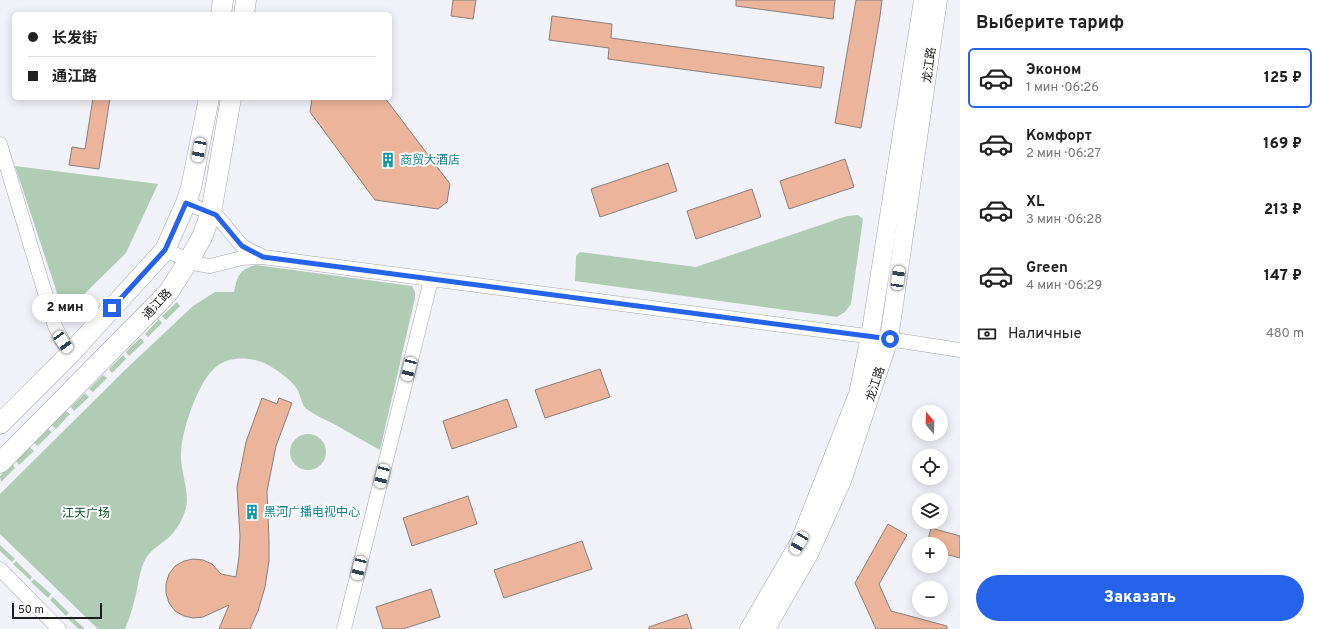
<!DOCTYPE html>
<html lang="ru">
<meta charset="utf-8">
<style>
:root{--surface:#fff;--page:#f2f2f2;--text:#222;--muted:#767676;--line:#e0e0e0;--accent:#2563eb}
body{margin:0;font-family:Overpass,"Noto Sans SC",sans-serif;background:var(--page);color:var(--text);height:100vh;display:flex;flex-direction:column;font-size:15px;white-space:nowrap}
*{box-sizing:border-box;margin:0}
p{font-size:13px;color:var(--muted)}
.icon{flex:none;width:22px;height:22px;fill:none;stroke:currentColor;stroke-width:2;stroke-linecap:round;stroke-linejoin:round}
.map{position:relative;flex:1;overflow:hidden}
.details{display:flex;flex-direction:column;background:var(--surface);width:360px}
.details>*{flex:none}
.banner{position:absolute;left:12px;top:12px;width:380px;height:88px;border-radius:6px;box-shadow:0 2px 10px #0003;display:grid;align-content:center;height:88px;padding:0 16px;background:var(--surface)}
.needle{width:26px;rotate:341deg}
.tools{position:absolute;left:912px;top:405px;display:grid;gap:8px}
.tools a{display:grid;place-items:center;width:36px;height:36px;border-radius:50%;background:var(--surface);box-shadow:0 2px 10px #0003;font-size:20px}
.scale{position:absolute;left:12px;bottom:10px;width:90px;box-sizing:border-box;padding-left:4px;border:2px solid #1c1c1e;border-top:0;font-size:11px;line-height:14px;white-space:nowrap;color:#1c1c1e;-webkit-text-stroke:3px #fff;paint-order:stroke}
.end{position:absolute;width:18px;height:18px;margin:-9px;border:5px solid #2563eb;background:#fff;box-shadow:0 0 0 2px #fff}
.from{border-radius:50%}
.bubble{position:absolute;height:28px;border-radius:14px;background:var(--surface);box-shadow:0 2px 10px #0003;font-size:13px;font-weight:800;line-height:28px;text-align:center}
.car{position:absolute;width:12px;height:24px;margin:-12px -6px;border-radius:5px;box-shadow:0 0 3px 1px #0007;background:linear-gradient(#fff 24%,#345 0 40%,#fff 0 76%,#345 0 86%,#fff 0)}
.banner b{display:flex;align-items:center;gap:14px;height:38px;font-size:15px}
.banner b+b{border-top:1px solid var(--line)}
.banner i{width:10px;height:10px;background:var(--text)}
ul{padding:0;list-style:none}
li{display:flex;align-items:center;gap:12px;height:60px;margin:0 8px 6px;padding:0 8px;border:2px solid transparent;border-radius:6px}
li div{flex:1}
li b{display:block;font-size:15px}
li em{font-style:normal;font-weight:800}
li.selected{border-color:var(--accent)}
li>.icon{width:36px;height:36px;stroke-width:1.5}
h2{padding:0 16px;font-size:18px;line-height:48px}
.pay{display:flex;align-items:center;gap:10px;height:44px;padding:0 16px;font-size:15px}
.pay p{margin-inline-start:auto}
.action{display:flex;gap:8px;margin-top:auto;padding:8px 16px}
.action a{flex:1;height:46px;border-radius:24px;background:var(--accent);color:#fff;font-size:16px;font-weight:800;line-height:46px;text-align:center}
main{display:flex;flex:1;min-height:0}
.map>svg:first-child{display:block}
.green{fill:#b0ccb4}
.building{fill:#ecb49a;stroke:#87807d}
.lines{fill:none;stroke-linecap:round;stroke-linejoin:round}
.minor-casing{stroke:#a4a4ab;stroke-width:15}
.tertiary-casing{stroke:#a4a4ab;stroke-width:19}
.secondary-casing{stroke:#a4a4ab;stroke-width:21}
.minor{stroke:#fff;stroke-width:14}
.tertiary{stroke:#fff;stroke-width:18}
.secondary{stroke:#fff;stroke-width:20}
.route{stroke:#2563eb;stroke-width:5}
.labels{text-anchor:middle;stroke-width:4;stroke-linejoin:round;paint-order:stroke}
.street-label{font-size:12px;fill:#1c1c1e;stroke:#fff}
.culture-label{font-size:12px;fill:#0d838f;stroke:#fff;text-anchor:start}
.park-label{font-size:12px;fill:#065221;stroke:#fff}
</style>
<main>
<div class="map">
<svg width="960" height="629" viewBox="0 0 960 629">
<rect width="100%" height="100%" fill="#f1f1f8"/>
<!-- green -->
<g class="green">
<polygon points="15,166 158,184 126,253 64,314"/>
<polygon points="858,215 863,219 851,304 845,312 837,317 575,281 576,256 580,252 696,267 847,216"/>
<path d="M256,265l156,21 3,6v6l-35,152c-16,-9 -32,-18 -48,-27 -8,-4 -17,-8 -24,-13 -7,-4 -7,-15 -11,-21 -5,-9 -24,-22 -33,-26 -14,-6 -34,-7 -47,3 -19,14 -37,68 -36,91 0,16 10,39 4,54 -3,10 -9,20 -18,28 -6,5 -13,9 -18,15 -9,11 -10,27 -13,40 -3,12 -6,24 -11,35h-27l-98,-95v-40l126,-125 67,-63 22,-14h19c3,-15 5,-23 22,-27z"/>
<polygon points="177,302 180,306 166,320 162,316"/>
<polygon points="159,319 162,323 148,337 145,334"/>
<polygon points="140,338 144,342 129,356 126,352"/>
<polygon points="123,355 126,359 112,373 109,369"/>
<polygon points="103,375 107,378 93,392 89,389"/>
<polygon points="85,393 89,397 74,411 71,407"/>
<polygon points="66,411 70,414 56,429 52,425"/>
<polygon points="48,429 52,432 38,446 34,443"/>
<circle cx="308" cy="452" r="18"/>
<polygon points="30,447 34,451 19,465 16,461"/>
<polygon points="12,464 15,468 1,482 0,476"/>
<polygon points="0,545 15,559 12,562 0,551"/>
<polygon points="16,561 32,577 30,580 13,564"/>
<polygon points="34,579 51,594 48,598 31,582"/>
<polygon points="53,597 69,613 66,616 50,600"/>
<polygon points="71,616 85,629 79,629 68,619"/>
</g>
<!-- building -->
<g class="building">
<polygon points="453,0 476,0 473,19 451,16"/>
<polygon points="736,0 835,0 833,19 736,6"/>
<polygon points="856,0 882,0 880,16 861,128 835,123"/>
<polygon points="552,16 612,24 611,38 824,67 821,88 608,59 609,48 549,40"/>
<polygon points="93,98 110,98 99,169 69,165 72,147 85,149"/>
<polygon points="312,98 385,98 450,184 447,202 438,209 375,200 310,112"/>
<polygon points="845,159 854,187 789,209 780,181"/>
<polygon points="668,163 677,191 600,217 591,189"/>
<polygon points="752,189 761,217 696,239 687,211"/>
<polygon points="600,369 610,397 545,418 535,390"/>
<polygon points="262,398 277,404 279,398 292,403 276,446 267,491 269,540 269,561 265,587 258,611 250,629 219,629 229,605 203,617 193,618 184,616 175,611 169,603 166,593 166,584 169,574 175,566 184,561 193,559 203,560 212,564 221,574 236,577 239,557 240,536 237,487 246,442"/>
<polygon points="507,399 517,427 452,449 443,421"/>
<polygon points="468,496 477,524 412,546 403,518"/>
<polygon points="888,524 907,535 879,584 891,611 947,626 947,629 876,629 855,583"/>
<polygon points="931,528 960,536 960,558 941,553 941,544 927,544"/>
<polygon points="582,541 592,569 504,598 494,570"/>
<polygon points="431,589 440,617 403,629 383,629 376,607"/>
<polygon points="687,614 692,629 649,629 649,627"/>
</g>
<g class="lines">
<!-- minor casing -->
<g class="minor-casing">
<g id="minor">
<polyline points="0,144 55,326 63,342 71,353"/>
<polyline points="186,203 216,215 242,246 263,257"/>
<polyline points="165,250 198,264 210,266 242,258 263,257 889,339 960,350"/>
<polyline points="0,569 59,629"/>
<polyline points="344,629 431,280"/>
</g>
</g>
<!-- tertiary casing -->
<g class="tertiary-casing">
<g id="tertiary">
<polyline points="749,629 799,543 858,394 870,337 923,0"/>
<polyline points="766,629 809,554 842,481 889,339 938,0"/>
</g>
</g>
<!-- secondary casing -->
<g class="secondary-casing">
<g id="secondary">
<polyline points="221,14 223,0"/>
<polyline points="244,14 246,0"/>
<polyline points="0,424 71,353 165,250 186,203 191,188 209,98"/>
<polyline points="0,463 164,297 170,290 189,260 202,237 211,213 231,98"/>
</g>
</g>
<!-- minor -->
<use href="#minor" class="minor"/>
<!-- tertiary -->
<use href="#tertiary" class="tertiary"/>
<!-- secondary -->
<use href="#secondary" class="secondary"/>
</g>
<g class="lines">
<!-- route -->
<polyline class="route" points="112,308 165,250 186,203 216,215 242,246 263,257 890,339"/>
</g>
<!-- icons -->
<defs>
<g id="building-bare" transform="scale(1.2)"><path d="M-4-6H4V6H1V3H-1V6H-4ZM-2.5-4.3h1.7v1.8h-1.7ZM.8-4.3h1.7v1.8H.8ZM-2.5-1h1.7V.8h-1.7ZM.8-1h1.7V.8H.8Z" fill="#0f9aa8" stroke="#fff" stroke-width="2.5" paint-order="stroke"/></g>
</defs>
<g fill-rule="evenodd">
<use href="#building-bare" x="388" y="160"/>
<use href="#building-bare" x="252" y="512"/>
</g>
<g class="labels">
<!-- street labels -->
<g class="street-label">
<text transform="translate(929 65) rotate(-82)" y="4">龙江路</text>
<text transform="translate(157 304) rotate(-47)" y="4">通江路</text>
<text transform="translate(875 384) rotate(-72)" y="4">龙江路</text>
</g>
<!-- culture labels -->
<g class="culture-label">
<text x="400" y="164">商贸大酒店</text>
<text x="264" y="516">黑河广播电视中心</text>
</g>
<!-- park labels -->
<g class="park-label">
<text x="86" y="517">江天广场</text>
</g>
</g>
</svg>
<div class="tools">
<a><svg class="needle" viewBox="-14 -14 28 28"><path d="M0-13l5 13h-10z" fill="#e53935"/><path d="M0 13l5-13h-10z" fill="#767676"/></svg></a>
<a><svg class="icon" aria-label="locate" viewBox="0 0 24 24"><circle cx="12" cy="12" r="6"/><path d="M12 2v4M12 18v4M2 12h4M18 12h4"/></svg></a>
<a><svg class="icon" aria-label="layers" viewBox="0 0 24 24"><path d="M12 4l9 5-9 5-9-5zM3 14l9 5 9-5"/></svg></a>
<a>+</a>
<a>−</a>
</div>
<div class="scale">50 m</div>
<i class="end from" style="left:890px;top:339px"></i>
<i class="end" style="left:112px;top:308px"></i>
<div class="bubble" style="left:32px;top:294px;width:66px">2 мин</div>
<i class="car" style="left:199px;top:150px;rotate:191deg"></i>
<i class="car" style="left:898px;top:278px;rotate:8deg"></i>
<i class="car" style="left:63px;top:342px;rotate:144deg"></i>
<i class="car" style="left:409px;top:369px;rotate:194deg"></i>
<i class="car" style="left:382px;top:476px;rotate:194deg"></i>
<i class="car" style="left:799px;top:543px;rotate:210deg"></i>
<i class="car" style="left:359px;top:568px;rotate:194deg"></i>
<div class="banner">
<b><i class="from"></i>长发街</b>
<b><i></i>通江路</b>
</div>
</div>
<section class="details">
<h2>Выберите тариф</h2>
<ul>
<li class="selected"><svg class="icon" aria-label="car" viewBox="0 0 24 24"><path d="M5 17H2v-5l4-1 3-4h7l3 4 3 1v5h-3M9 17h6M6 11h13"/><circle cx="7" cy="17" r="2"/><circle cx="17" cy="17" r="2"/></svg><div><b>Эконом</b><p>1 мин · 06:26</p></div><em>125 ₽</em></li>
<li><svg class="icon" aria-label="car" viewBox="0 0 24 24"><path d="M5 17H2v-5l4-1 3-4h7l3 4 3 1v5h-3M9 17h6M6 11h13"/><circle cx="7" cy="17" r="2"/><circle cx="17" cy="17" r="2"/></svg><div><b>Комфорт</b><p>2 мин · 06:27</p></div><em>169 ₽</em></li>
<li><svg class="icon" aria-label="car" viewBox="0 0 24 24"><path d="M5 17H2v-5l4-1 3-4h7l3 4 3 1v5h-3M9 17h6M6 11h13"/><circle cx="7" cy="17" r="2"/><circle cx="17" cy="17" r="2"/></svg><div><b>XL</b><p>3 мин · 06:28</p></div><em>213 ₽</em></li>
<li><svg class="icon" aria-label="car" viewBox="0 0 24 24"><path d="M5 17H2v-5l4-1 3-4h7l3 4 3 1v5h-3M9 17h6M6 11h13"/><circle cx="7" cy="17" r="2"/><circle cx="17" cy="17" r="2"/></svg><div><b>Green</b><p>4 мин · 06:29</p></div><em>147 ₽</em></li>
</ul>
<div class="pay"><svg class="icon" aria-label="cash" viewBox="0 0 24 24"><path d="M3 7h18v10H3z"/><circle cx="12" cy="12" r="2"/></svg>Наличные<p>480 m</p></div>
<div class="action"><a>Заказать</a></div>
</section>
</main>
